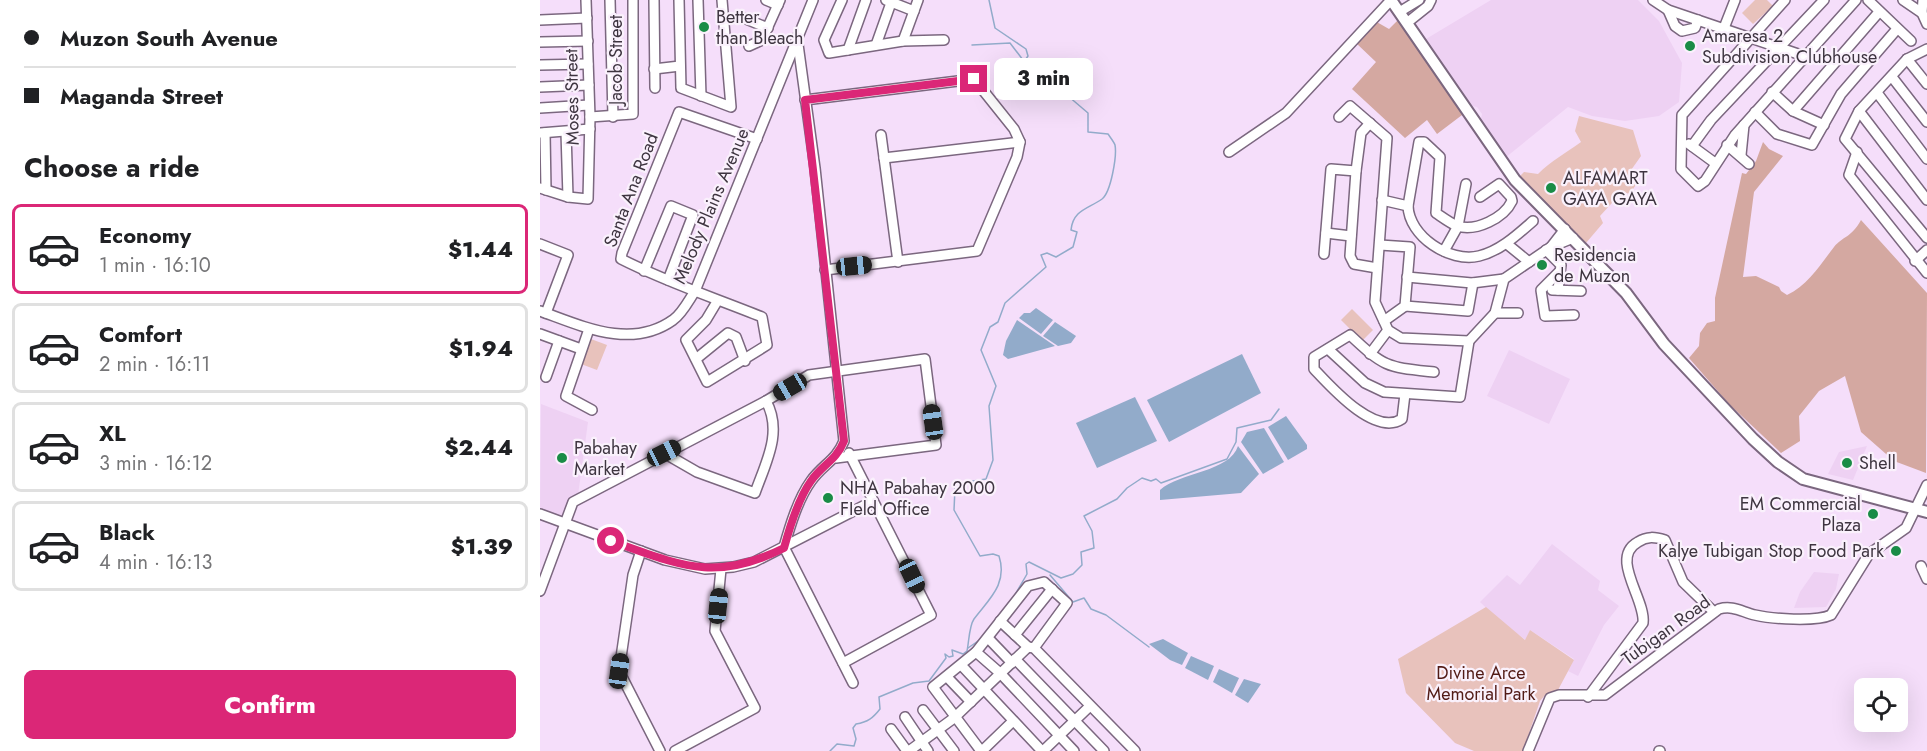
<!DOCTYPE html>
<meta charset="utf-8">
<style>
:root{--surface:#fff;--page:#f2f2f2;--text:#202124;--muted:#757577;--line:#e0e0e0;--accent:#db2777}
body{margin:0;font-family:Jost,sans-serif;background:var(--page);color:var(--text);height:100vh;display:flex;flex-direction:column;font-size:22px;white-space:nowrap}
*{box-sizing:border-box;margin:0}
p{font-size:20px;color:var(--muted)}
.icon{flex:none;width:33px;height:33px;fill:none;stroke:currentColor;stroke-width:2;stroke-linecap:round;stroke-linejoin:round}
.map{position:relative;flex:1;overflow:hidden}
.drawer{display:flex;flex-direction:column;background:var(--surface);width:540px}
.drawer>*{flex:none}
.hud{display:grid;align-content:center;height:132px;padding:0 24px;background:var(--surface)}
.tools{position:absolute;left:1314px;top:678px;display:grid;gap:12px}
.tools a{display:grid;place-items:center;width:54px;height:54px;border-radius:9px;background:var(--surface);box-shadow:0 6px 24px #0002;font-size:30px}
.end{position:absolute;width:27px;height:27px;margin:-14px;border:8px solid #db2777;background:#fff;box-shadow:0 0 0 3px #fff}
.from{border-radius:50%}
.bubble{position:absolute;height:42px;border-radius:9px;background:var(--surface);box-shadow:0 6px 24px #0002;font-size:20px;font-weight:800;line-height:42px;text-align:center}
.car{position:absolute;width:18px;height:36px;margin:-18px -9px;border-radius:8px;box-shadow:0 0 4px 2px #0007;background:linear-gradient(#222 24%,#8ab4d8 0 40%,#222 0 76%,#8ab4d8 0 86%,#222 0)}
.hud b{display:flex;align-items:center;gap:21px;height:57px;font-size:22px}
.hud b+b{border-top:2px solid var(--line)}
.hud i{width:15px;height:15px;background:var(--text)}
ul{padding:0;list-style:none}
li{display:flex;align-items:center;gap:18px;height:90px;margin:0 12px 9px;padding:0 12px;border:3px solid var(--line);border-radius:9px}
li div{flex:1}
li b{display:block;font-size:22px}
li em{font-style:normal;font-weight:800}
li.current{border-color:var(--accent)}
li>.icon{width:54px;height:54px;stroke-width:1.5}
h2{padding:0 24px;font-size:27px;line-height:72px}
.cta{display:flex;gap:12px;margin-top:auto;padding:12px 24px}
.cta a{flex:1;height:69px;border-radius:9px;background:var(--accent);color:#fff;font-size:24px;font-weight:800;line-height:69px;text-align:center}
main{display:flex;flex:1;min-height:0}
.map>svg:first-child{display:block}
.built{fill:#eed1f3}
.green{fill:#e8c2bc}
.forest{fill:#d4a8a1}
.water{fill:#92abca}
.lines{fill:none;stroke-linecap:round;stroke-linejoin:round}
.stream{stroke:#92abca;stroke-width:1.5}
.minor-casing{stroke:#7b677f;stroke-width:12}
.major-casing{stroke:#7b677f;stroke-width:14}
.minor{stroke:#fff;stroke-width:9}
.major{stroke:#fff;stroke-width:10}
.route{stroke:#db2777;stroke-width:8}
.poi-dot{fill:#198c46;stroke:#faf1fc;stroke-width:2}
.labels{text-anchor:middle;stroke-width:4.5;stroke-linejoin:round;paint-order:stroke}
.poi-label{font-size:18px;fill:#3e3540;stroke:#faf1fc;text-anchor:start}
.street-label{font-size:18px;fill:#3e3540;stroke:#faf1fc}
.park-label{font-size:18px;fill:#521b16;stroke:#faf1fc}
</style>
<main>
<section class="drawer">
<div class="hud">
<b><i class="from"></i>Muzon South Avenue</b>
<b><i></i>Maganda Street</b>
</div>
<h2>Choose a ride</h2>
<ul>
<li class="current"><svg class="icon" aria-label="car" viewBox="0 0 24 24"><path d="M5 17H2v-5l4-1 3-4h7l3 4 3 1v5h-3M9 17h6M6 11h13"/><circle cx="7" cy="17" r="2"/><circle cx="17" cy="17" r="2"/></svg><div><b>Economy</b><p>1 min · 16:10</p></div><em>$1.44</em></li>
<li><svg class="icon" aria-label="car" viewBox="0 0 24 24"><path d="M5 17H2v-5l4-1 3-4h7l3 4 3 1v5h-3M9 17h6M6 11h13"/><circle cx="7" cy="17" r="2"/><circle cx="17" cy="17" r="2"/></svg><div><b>Comfort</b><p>2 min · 16:11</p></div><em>$1.94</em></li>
<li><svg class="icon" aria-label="car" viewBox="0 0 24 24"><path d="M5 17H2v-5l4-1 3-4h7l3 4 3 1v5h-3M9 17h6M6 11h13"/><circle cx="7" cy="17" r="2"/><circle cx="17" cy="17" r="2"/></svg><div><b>XL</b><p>3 min · 16:12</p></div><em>$2.44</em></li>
<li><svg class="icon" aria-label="car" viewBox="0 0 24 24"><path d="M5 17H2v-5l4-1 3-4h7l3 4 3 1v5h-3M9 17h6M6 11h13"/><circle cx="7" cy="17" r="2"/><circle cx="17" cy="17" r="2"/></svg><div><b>Black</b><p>4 min · 16:13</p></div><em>$1.39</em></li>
</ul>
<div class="cta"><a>Confirm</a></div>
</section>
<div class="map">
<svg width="1387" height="751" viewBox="0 0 1387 751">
<rect width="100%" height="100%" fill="#f5defa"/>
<!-- built -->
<g class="built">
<polygon points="951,0 1098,0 1119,21 1142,63 1139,102 1119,116 1085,121 1052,116 1028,107 965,158 941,119 942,114 937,107 932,106 886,39"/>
<polygon points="969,350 1030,379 1009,424 947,396"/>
<polygon points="1,404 48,422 38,495 22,522 0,514"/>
<polygon points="1327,446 1313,480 1288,474 1299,452"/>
<polygon points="1012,544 1060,581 1058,590 1079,606 1064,625 1038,676 1028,671 1034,659 990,630 986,640 963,624 940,602 967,575 980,585"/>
<polygon points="1274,572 1299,574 1296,589 1286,607 1254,608 1260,592"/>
</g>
<!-- green -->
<g class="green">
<polygon points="1215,0 1227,0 1233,6 1213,24 1202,13"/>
<path d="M1039,116l54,14 8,26 -12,17 8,10 -7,11 -8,-2 -22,24 3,7 -17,20 -67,-66 5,-5 14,2c13,-13 28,-21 43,-32l-6,-11z"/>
<polygon points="812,309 833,330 822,341 801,320"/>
<polygon points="51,339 67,345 57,370 41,364"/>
<polygon points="946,607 985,640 990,630 1034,660 1018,690 1006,694 1000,701 983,751 934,751 915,743 866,693 858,659"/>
</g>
<!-- forest -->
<g class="forest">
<polygon points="861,17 926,112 897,134 887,120 865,138 812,89 836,62 816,43 835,21 849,29"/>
<path d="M1223,142l6,7 14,7 -29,36 -11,85 13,-1 23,11 2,4 6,4c21,-10 33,-30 47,-48 9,-11 17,-9 27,-27l66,73 -1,180 -32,-12 -33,-29 -16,-56 -26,15 -20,25 1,25 -19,12 -52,-49 -40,-46 10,-12 1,-13 7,-10 8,-2v-23l27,-125 4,1 10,-13z"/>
</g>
<!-- water -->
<g class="water">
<polygon points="496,308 513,320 501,334 479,318 484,313 490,313"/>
<polygon points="477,320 515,346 468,359 463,355 466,341"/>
<polygon points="515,322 536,336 531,343 518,346 503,336"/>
<polygon points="702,354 721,393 629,442 607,400"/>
<polygon points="595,397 617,441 557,468 536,423"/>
<polygon points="746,416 767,445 767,449 748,460 728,427"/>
<polygon points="724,428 744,462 723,474 701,442 707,432"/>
<path d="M698,446l21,28 -18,19 -81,7v-10c20,-18 70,-18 78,-44z"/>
<polygon points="623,639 648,653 642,665 630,660 609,644"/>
<polygon points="651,656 674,666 668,680 645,668"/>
<polygon points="679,669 699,678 692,693 673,682"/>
<polygon points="704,679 721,684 708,703 695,695"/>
</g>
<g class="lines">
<!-- stream -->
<g class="stream">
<polyline points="449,0 455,28 486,49 488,56 483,63"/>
<polyline points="510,575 533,602 544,598 551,609 566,615 609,647"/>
<polyline points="472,600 487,574 486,564 489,562 521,578 533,574 542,565 541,552 554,548 552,531 544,516 577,499 587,488 602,478 611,481 616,479 621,483 687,459 696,442 697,428 731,420 739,409"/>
<polyline points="428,648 441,639"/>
<path d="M290,751l7,-7 17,2 2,-7 -3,-11 3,-4c12,-2 17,-6 24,-15l-1,-12 34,-14 16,-2 17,-23 -1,-4 4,3 4,-1 -1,-6 11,4 4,-3c2,-9 2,-25 7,-32 15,-20 34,-35 25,-63l-6,-2 -13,2 -26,-46 1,-22 12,-6 19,-3 7,-19 -4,-54 7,-20 -15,-36 9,-23 8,-5 7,-19 41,-36 -5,-12 6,-2 9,4 17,-10 4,-15 -6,-2c2,-20 17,-21 31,-31 9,-7 15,-43 13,-54 -1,-3 -5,-8 -7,-11l-20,-2v-19l-27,-23 -18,-5 -14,1 -10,-6 2,-10 -7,-3 9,-4v-3l-13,-17 -38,2"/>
</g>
<!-- minor casing -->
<g class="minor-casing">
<g id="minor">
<polyline points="70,0 73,117"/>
<polyline points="114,0 115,88"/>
<polyline points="139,0 141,88 191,107 182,0"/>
<polyline points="158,0 161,96"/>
<polyline points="226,0 238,5"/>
<polyline points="302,0 284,40 289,53 363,41 404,40"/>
<polyline points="346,0 374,11"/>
<polyline points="1113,0 1128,10 1264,56"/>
<polyline points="1245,0 1142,115 1141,169 1158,186 1165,181 1195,135 1316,0"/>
<polyline points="1328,0 1371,41"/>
<polyline points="1363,0 1382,13 1387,24"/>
<polyline points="1128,10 1135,26 1142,31 1155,28 1158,20"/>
<polyline points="861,11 879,0"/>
<polyline points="1382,13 1383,0"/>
<polyline points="201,17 228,28"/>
<polyline points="0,20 47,18"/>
<polyline points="868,22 888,6 891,0"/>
<polyline points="1184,28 1195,0"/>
<polyline points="363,41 378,0"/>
<polyline points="0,42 48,41"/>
<polyline points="336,45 352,0"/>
<polyline points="209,46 222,40 240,0"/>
<polyline points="1387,49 1367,59 1319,111 1305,139 1387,238"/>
<polyline points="308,50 326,0"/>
<polyline points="1367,59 1387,84"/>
<polyline points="0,65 48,64"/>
<polyline points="114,69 140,66"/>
<polyline points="1352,77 1387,122"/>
<polyline points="0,87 49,85"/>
<polyline points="1232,92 1253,111 1284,125"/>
<polyline points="1338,94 1387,159"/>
<polyline points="265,100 434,79 474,129 480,142 477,157 437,251 285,270"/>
<polyline points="0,108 49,105"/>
<polyline points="1253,111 1339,12"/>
<polyline points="1319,111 1387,200"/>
<polyline points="1215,112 1237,134 1272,145 1301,94 1357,29"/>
<polyline points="50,117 93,114 93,0"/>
<polyline points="799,117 810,106 847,138 835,302 848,330 861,338 929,341"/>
<polyline points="830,123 821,133 816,171 810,256 814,264 837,268"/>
<polyline points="26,132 28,197"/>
<polyline points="0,133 50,129"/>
<polyline points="5,133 6,190"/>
<polyline points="341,135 358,262"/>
<polyline points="1149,144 1175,163"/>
<polyline points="1187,145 1209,164"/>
<polyline points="1152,146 1171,120 1284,0"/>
<polyline points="689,152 746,113 851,0"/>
<polyline points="1317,152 1309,175 1387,273"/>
<polyline points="1201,155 1204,125"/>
<polyline points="344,158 480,142"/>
<polyline points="0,188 28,197 48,199 50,117 46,0"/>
<path d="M940,197l19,-13 12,13 1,4c-8,17 -36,31 -55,25 -7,-3 -15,-9 -21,-13l4,-56 -16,-15h-5l-11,64c1,30 41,57 71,50 21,-5 38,-21 54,-35"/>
<polyline points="842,200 868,206"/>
<polyline points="786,233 811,236"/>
<polyline points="0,244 28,255 6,313"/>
<polyline points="967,244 989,262"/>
<polyline points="840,245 870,247 865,306 844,321"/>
<polyline points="1011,247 1033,238"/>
<polyline points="1006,250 1021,265 1018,290"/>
<polyline points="904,251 918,226 926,184"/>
<polyline points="784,254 791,169 816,171"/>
<polyline points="1375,261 1387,250"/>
<polyline points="104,271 131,206 153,215 128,280"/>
<polyline points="1020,271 1001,290 1005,316 1034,315"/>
<polyline points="867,277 932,283 964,279"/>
<polyline points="1012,290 1041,291"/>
<path d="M178,300l-12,20 -20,20 21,42 60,-37 -5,-28c-47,-19 -96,-35 -141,-58l1,-6 57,-141 78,27"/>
<polyline points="865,306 928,311 933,283"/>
<path d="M0,311c42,15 91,39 133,9 9,-6 16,-20 22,-29l118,-291"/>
<polyline points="955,313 978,313"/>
<polyline points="49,329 26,396 52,410"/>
<polyline points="0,334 41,349"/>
<polyline points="788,349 825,383 844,392 920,397 929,341 955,313 964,279 1011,247 1025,229"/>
<polyline points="830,354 848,330"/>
<polyline points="156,359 188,333 196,337 205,361"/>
<polyline points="6,377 19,341"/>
<path d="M865,394l-3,25c-27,18 -71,-32 -88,-50v-12l36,-22c35,33 37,32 84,37"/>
<path d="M124,453l33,19 58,21c11,-31 28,-61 11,-92"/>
<polyline points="0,514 125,560 165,569 193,567 214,562 333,501"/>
<path d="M244,547c6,-21 14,-48 27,-66 12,-17 25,-20 33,-40l-29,-273 -18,-131"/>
<polyline points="244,547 313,683"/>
<polyline points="101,551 93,575 79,671 120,751"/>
<polyline points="1381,566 1387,579"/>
<polyline points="0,591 33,502 226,401 269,375 385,359 396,445 296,458"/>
<polyline points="460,621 488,647 494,648 595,751"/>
<polyline points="475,635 512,589"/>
<polyline points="448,638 472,663"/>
<polyline points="436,652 460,673 534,751"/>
<polyline points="475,659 564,751"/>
<polyline points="303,663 391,615 309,453"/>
<polyline points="422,666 502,751"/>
<polyline points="407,677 431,702"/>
<path d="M1048,697l55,-74c3,-24 -34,-65 -5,-81 9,-6 17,-5 27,-2l18,42 31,30"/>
<polyline points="383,710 414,751"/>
<polyline points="365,717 388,751"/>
<polyline points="351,729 367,751"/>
<polyline points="135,751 215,708 175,631 181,569"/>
<polyline points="369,751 414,718 488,647"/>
<polyline points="441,751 393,687 436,652 488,586 504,582 527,603 494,648"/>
<polyline points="442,751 473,721"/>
<polyline points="503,751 550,706"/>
<path d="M988,751l22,-53 9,-3h46l114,-86c14,-4 23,3 36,6 17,4 61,7 76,0l38,-61 37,-26 21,-43"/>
<polyline points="1119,751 1120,751"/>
</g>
</g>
<!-- major casing -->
<g class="major-casing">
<polyline id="major" points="851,0 975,180 1086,293 1124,344 1213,439 1238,462 1263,479 1387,512"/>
</g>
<!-- minor -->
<use href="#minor" class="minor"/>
<!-- major -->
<use href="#major" class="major"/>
</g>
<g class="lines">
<!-- route -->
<path class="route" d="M71,541c69,24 103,42 173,7 6,-22 14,-49 27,-67 12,-17 25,-20 33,-40l-39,-341 169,-21"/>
</g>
<!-- markers -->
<g class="poi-dot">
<circle cx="164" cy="27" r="6"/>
<circle cx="1150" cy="46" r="6"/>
<circle cx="1011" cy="188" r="6"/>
<circle cx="1002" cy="265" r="6"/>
<circle cx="22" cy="458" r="6"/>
<circle cx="1307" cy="463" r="6"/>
<circle cx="288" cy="498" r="6"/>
<circle cx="1333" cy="514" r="6"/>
<circle cx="1356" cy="551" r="6"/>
</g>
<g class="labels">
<!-- poi labels -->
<g class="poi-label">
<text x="176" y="23">Better<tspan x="176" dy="21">than Bleach</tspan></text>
<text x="1162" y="42">Amaresa 2<tspan x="1162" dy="21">Subdivision Clubhouse</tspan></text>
<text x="1023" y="184">ALFAMART<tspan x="1023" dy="21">GAYA GAYA</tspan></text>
<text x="1014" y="261">Residencia<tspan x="1014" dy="21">de Muzon</tspan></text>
<text x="34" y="454">Pabahay<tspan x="34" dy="21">Market</tspan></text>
<text x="1319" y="469">Shell</text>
<text x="300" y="494">NHA Pabahay 2000<tspan x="300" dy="21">FIeld Office</tspan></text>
<text x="1321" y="510" text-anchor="end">EM Commercial<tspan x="1321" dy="21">Plaza</tspan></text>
<text x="1344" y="557" text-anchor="end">Kalye Tubigan Stop Food Park</text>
</g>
<!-- street labels -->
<g class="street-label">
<text transform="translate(76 60) rotate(-90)" y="6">Jacob Street</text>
<text transform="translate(32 97) rotate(-91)" y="6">Moses Street</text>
<text transform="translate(91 190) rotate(-69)" y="6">Santa Ana Road</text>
<text transform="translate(171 206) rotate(-67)" y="6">Melody Plains Avenue</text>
<text transform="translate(1126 630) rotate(-36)" y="6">Tubigan Road</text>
</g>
<!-- park labels -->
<g class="park-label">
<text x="941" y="679">Divine Arce<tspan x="941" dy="21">Memorial Park</tspan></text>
</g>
</g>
</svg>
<div class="tools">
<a><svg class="icon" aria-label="locate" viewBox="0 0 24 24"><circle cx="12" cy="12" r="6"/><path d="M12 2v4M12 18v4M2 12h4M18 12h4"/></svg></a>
</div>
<i class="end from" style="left:71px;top:541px"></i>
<i class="end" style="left:434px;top:79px"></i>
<div class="bubble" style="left:454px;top:58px;width:99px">3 min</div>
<i class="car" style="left:314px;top:266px;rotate:84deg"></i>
<i class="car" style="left:250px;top:387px;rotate:240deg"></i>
<i class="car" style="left:393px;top:422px;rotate:352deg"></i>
<i class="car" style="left:124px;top:453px;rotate:63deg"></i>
<i class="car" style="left:372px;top:576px;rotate:155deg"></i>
<i class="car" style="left:178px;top:606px;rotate:6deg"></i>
<i class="car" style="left:79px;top:671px;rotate:8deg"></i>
</div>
</main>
